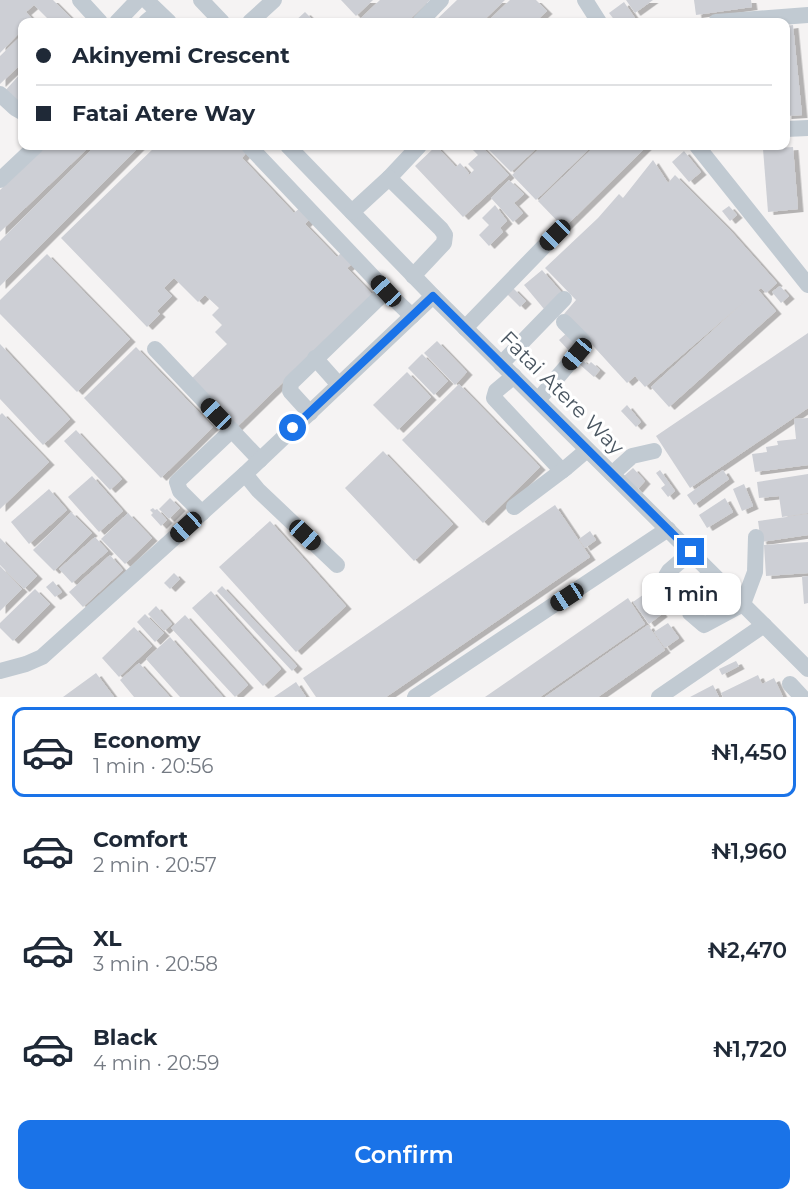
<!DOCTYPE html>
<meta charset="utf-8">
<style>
:root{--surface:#fff;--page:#f2f2f3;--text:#1f2937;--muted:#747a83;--line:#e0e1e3;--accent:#1a73e8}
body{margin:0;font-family:Montserrat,sans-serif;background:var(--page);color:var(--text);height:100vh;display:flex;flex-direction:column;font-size:22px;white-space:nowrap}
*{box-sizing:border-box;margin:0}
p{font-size:20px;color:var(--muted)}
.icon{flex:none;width:33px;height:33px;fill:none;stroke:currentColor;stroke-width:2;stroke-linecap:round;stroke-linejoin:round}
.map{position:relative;height:697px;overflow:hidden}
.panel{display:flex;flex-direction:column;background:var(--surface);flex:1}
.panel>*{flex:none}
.hud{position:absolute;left:18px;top:18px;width:772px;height:132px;border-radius:12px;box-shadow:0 2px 4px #0004;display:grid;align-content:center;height:132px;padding:0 18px;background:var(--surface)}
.end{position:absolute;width:27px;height:27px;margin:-14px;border:8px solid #1a73e8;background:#fff;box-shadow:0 0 0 3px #fff}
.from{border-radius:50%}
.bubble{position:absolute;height:42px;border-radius:12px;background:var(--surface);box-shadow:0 2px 4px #0004;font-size:20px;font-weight:600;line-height:42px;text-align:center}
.car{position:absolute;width:18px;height:36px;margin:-18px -9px;border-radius:8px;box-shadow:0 0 4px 2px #0007;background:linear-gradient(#222 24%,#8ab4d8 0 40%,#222 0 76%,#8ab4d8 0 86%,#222 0)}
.hud b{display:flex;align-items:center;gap:21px;height:57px;font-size:22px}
.hud b+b{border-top:2px solid var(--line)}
.hud i{width:15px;height:15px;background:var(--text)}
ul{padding:10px 0 0;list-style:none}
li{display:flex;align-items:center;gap:18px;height:90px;margin:0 12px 9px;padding:0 6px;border:3px solid transparent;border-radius:12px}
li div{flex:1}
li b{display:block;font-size:22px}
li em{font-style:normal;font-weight:600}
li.current{border-color:var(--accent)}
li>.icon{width:54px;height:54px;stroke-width:1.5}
.cta{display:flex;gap:12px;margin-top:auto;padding:12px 18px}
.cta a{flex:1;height:69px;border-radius:12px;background:var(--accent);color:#fff;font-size:24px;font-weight:600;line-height:69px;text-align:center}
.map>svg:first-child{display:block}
.building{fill:#cdcfd5;filter:url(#shadow)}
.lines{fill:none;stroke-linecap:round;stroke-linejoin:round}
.minor{stroke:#c1cad2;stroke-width:16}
.route{stroke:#1a73e8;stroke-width:8}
.labels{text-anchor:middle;stroke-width:6;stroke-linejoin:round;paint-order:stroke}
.street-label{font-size:21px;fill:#4a5661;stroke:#fff}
</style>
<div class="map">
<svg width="808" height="697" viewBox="0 0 808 697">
<defs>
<filter id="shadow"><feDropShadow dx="5.5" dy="3" stdDeviation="0" flood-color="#0004"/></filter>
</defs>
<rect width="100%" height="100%" fill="#f5f3f3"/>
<!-- building -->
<g class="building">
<polygon points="0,0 53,0 75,22 51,22 34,5 26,12 33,20 30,22 22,22 22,30 0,53"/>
<polygon points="341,0 373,0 356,16"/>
<polygon points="380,0 430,0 407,22 363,22 360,19"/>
<polygon points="457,0 505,0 482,22 434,22"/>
<polygon points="510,0 536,0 547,11 535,22 487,22"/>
<polygon points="626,0 653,0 635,13"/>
<polygon points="694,0 751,0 752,7 696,15"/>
<polygon points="624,2 637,21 635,22 616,22 609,13"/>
<polygon points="305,12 315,22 294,22"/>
<polygon points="793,25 802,115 786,116 786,26"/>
<polygon points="22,35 22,63 0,84 0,56"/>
<polygon points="22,72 22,110 4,92"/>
<polygon points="46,146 90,146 0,232 0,190"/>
<polygon points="95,146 140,146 0,286 0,241"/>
<polygon points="156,146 239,146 246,153 242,158 294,213 301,207 311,218 305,224 337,257 342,252 353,263 347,268 373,295 235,429 189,381 227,344 215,332 222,325 212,315 219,308 205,295 198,302 174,278 164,288 172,296 157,311 160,314 147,327 61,238"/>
<polygon points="436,146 456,167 460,163 469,173 467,177 474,170 468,164 478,155 471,148 474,146 481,146 509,175 463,217 415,166"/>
<polygon points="485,146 539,146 511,172"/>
<polygon points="542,146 592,146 536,200 512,175"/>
<polygon points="595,146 647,146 564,228 538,201"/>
<polygon points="793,147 798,209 768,212 763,149"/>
<polygon points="684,151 701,172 689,182 672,162"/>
<polygon points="653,160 668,183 675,175 729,229 777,283 766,293 761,288 758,290 776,311 669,407 651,387 746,300 645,387 635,376 627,383 564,314 576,300 545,268 598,218 619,194 623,198"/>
<polygon points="509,180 524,194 514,203 523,213 513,222 491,198"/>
<polygon points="495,205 507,221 500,228 503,232 489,246 479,235 489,225 482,218"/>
<polygon points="729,206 737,215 730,221 722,211"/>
<polygon points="47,254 130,339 77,392 0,314 0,300"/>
<polygon points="542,270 562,293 544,309 524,285"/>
<polygon points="780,286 789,296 781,303 772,292"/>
<polygon points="513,288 526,301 520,307 507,294"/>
<polygon points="569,331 580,343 570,352 559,340"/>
<polygon points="808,333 808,408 690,488 656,436"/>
<polygon points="437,341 467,372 455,385 424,353"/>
<polygon points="0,344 70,419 43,445 0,399"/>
<polygon points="136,347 213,427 161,478 84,398"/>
<polygon points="422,354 448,381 434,395 408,368"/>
<polygon points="581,359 588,365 591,362 600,370 594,377 578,363"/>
<polygon points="407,372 431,397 398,430 373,405"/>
<polygon points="459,384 540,467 483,523 402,440"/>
<polygon points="627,405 641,422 636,427 621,411"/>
<polygon points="2,413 49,462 0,509 0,415"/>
<polygon points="808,418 808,465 755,472 752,454 767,452 766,447 778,445 777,441 796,439 794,419"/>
<polygon points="76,430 122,479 110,490 64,441"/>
<polygon points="383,451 453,524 414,561 345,488"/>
<polygon points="633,468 645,481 637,490 624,476"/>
<polygon points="660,470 675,491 668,497 661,488 665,485 656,473"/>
<polygon points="723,470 729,479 694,505 687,495"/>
<polygon points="808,474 808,513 782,517 779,496 759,498 757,482"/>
<polygon points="92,476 123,511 99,532 68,497"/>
<polygon points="744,484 753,506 742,511 733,489"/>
<polygon points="49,489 67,510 29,544 11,522"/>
<polygon points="170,498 180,508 169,519 159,509"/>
<polygon points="725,498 733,512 707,528 699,515"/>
<polygon points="555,505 590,557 386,697 316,697 303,678"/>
<polygon points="153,508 155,510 157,509 167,520 161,526 151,515 153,513 150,510"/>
<polygon points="71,512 92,533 54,571 33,550"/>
<polygon points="128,513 152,538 125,564 101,539"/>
<polygon points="808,514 808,535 761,542 758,521"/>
<polygon points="270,521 346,606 296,652 219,567"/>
<polygon points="590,531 596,540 585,548 579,539"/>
<polygon points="95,537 108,551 72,583 59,569"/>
<polygon points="0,538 37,576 24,589 0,565"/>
<polygon points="808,542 808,573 766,576 764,545"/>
<polygon points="110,555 123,570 83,607 69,592"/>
<polygon points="0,566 22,589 0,611"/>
<polygon points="174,573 180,579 170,589 164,583"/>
<polygon points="808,576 808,603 804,604 802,577"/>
<polygon points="53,581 62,592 55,597 46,587"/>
<polygon points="222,586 297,666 292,671 217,591"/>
<polygon points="35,589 50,604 13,641 0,628 0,623"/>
<polygon points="211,591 281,669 263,686 192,608"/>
<polygon points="647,592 662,614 649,624 633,602"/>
<polygon points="628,598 645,624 540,697 485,697"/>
<polygon points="156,606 172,624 164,631 148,614"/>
<polygon points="145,614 164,633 155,642 137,622"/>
<polygon points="185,615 248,685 235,697 171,628"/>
<polygon points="668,623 679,638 665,648 654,632"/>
<polygon points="648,625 665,650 598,697 545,697"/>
<polygon points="134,627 152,646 119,677 102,658"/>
<polygon points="170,637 223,697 180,697 146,659"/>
<polygon points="736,661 739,666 722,675 719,669"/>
<polygon points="139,663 170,697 134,697 120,680"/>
<polygon points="96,673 114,697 63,697"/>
<polygon points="758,675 762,684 774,678 783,697 723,697 721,693"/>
<polygon points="296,682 306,697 274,697"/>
<polygon points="713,685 719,697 690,697"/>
</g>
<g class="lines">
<!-- minor -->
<g class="minor">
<polyline points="80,0 100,22"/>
<polyline points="146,0 169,22"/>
<polyline points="201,0 222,22"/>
<polyline points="585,0 599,22"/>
<polyline points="117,22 138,0"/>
<polyline points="146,22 158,12"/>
<polyline points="250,22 274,0"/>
<polyline points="420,22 441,0"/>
<polyline points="716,22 808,15"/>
<polyline points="0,94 15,108 22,112"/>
<polyline points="786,129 808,128"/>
<polyline points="249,146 392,297 412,316"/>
<polyline points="288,146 433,296 808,669"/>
<polyline points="697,146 808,285"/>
<polyline points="389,178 419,146"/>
<polyline points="0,180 36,146"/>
<polyline points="352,212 389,178 441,229 445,235 444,243 413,276"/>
<polyline points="465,328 555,235"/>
<polyline points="155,349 260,460"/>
<polyline points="315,358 339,385"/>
<polyline points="501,364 564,299"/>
<polyline points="514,376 496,391 494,398 562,471"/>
<polyline points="538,400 584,346 583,341 564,322"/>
<polyline points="310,413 290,391 291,383 386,291"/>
<polyline points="245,474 258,490 337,565"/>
<polyline points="612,474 632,456 654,451"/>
<polyline points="514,507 567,467 587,450"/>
<polyline points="202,513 180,491 177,482 232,430"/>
<polyline points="678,596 666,576 669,571 691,552"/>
<polyline points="690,613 704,625 743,604 755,572 756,537"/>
<polyline points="0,671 26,664 42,657 245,474 433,296"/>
<polyline points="790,684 802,697"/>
<polyline points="415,697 668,529"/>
<polyline points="659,697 764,625"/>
</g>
</g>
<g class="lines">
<!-- route -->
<polyline class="route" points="293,428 433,296 691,552"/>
</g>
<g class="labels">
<!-- street labels -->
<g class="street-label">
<text transform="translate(562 393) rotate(45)" y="7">Fatai Atere Way</text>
</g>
</g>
</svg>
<i class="end from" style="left:293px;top:428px"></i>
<i class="end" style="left:691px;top:552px"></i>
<div class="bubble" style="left:642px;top:573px;width:99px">1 min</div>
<i class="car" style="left:555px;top:235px;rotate:225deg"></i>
<i class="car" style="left:386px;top:291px;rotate:317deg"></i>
<i class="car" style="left:577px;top:354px;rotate:220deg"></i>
<i class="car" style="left:216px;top:414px;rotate:316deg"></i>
<i class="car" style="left:186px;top:527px;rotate:228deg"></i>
<i class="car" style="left:305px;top:535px;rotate:133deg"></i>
<i class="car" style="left:567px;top:597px;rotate:237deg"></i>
<div class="hud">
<b><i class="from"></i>Akinyemi Crescent</b>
<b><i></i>Fatai Atere Way</b>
</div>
</div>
<section class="panel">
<ul>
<li class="current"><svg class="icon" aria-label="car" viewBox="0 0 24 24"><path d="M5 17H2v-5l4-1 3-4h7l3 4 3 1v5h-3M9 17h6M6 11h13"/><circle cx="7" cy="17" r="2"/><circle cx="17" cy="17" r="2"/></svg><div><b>Economy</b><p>1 min · 20:56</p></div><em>₦1,450</em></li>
<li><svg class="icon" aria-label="car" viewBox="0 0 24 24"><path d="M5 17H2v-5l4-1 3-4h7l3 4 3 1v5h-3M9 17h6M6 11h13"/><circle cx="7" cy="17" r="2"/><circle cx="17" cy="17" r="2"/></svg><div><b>Comfort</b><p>2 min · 20:57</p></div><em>₦1,960</em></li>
<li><svg class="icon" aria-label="car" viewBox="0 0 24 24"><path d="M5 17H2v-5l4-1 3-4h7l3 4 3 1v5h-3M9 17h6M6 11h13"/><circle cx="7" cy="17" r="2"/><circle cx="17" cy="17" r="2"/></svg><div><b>XL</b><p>3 min · 20:58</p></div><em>₦2,470</em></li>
<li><svg class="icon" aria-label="car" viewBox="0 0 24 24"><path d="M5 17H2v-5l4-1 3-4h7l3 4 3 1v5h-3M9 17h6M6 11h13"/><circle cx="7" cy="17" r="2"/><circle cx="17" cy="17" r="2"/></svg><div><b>Black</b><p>4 min · 20:59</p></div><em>₦1,720</em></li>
</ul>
<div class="cta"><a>Confirm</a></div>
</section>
